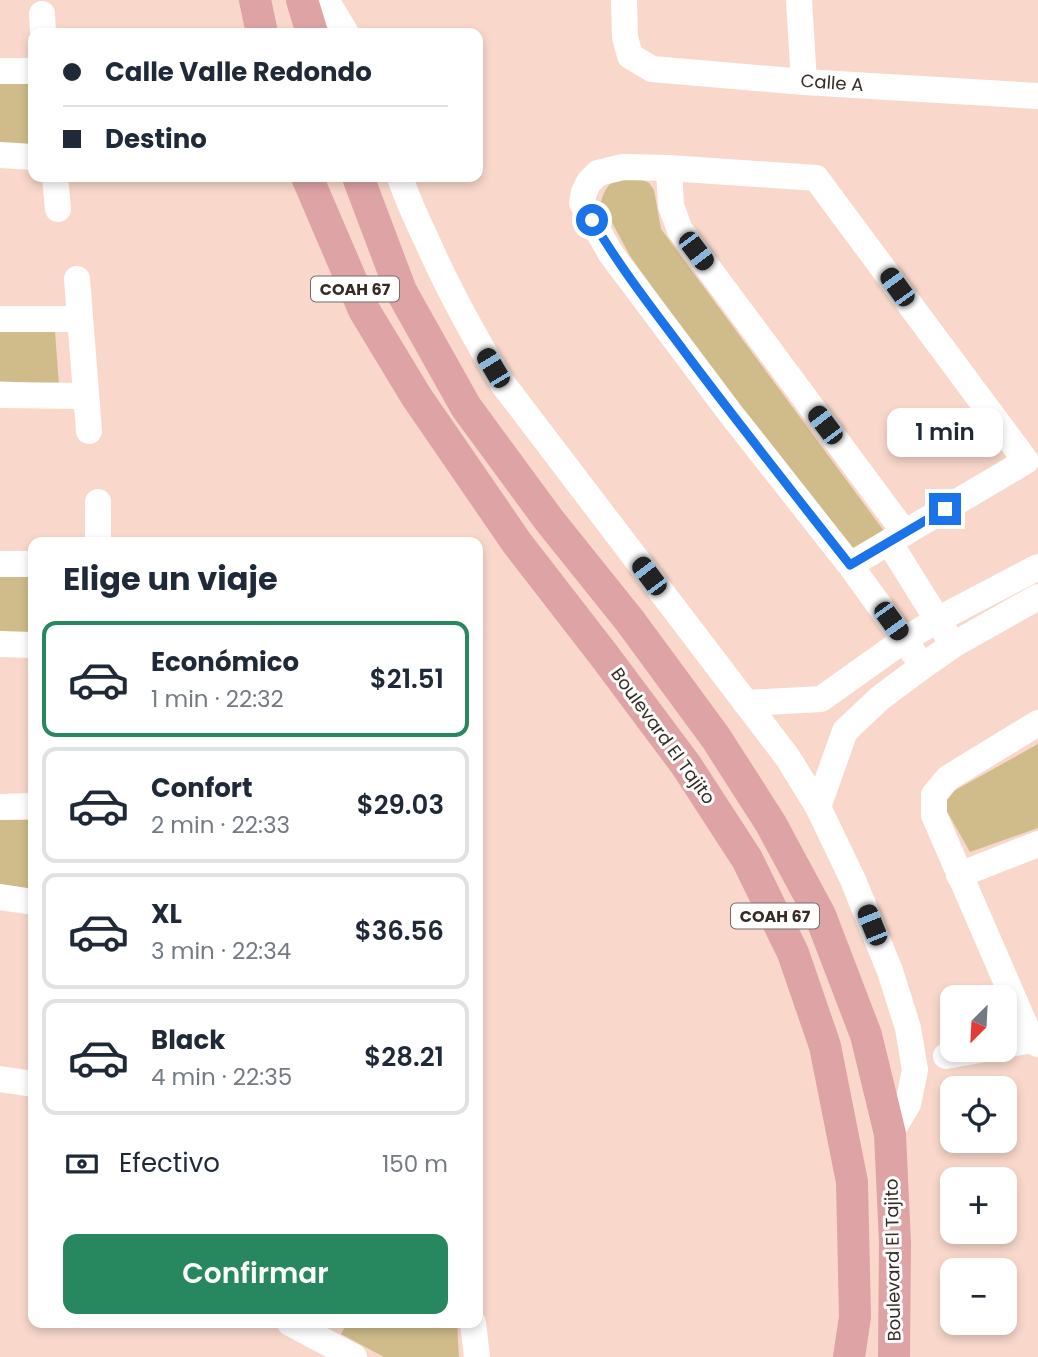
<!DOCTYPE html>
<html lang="es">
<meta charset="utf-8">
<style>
:root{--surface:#fff;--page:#f6f6f7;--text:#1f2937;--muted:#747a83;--line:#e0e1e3;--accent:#27875f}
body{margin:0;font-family:Poppins,sans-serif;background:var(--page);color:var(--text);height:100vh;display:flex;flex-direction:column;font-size:26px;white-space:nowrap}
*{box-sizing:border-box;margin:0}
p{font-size:23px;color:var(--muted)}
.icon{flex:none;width:38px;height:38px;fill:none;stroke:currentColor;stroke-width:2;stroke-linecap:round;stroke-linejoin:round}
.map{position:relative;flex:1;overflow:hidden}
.details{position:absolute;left:28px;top:537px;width:455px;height:791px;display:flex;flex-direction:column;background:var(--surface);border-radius:14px;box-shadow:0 4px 10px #0003}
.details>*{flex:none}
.top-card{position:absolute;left:28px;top:28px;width:455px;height:154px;border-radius:14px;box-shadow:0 4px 10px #0003;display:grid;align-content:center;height:154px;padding:0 35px;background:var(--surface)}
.needle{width:46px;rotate:204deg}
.buttons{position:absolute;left:940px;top:985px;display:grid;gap:14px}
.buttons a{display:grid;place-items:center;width:77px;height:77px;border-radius:14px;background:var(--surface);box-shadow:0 4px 10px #0003;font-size:35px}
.end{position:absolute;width:32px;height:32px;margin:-16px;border:9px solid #1a73e8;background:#fff;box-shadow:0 0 0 4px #fff}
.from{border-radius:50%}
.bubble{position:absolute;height:49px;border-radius:14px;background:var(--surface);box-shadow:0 4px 10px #0003;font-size:23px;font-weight:600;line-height:49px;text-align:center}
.car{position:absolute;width:21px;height:42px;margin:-21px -10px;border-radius:9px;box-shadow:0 0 5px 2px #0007;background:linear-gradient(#222 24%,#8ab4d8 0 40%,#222 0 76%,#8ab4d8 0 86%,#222 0)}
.top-card b{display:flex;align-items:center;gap:24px;height:66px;font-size:26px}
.top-card b+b{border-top:2px solid var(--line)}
.top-card i{width:18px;height:18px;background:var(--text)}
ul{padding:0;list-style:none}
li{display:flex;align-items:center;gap:21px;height:116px;margin:0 14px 10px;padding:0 21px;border:4px solid var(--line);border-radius:14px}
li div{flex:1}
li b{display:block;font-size:26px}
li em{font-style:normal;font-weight:600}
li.on{border-color:var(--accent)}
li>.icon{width:63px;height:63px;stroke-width:1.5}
h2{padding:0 35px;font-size:32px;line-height:84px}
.pay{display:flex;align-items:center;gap:18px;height:77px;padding:0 35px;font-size:26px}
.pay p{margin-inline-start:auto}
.primary-button{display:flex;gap:14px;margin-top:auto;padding:14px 35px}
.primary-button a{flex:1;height:80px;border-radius:14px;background:var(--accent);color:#fff;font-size:28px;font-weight:600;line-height:80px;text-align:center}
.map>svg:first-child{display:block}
.green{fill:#cfbc8a}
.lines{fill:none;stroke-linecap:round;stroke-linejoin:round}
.minor{stroke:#fff;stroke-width:26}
.major{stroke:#dda3a5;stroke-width:32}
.route{stroke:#1a73e8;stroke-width:9}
.labels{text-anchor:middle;stroke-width:6;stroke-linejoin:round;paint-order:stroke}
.shield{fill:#fff;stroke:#736b66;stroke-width:2}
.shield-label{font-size:16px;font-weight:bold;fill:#372b25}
.street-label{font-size:18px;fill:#372b25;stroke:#fff}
</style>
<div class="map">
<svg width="1038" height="1357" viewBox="0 0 1038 1357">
<rect width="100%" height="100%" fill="#f9d8cb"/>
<!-- green -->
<g class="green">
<polygon points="30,78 33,148 0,147 0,79"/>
<path d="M634,176l15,7 5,7 7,39 226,306 -41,23 -216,-302 -29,-54c5,-19 14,-25 33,-26z"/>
<polygon points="55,331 59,385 0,381 0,332"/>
<polygon points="33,568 33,637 0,637 0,569"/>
<polygon points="1038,744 1038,828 970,852 945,808 947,799 952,792"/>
<polygon points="0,820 33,820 33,889 0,884"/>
<polygon points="347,1323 457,1323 459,1357 384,1357 341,1334"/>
</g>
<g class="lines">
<!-- minor -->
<g class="minor">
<polyline points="326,0 346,33"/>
<polyline points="624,0 625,37 630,56 652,69 804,82 1038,96"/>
<polyline points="799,0 804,82"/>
<polyline points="42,14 43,33"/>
<polyline points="0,71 33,71"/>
<polyline points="0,155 33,157"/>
<polyline points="669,168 671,206 680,230 905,533"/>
<polyline points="55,177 58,209"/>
<path d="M400,177c7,22 17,43 27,64 22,50 48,97 76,143l285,374 30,49 35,73 37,91 18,57 7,42 -7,34 -18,30"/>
<polyline points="77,279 89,431"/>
<polyline points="0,319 80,319"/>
<polyline points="0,395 86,396"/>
<polyline points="98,542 98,502"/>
<polyline points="889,542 947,635"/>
<polyline points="0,564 33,564"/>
<polyline points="850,565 1026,461 816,178 669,168 623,167 598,173 589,182 584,192 582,203 611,254 731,414 850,565 923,666"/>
<polyline points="0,644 33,645"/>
<polyline points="746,703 821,699 904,640 937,620 1038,567"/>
<polyline points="1038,723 948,778 934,795 934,815 1032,1041 1038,1044"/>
<polyline points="0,807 33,806"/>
<polyline points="818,807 845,731 880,698 923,666 953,645 1038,597"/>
<polyline points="959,875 1038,844"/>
<polyline points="0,897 33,902"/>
<polyline points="1004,1045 1038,1039"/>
<polyline points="946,1056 979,1050"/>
<polyline points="0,1079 33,1084"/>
<polyline points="290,1323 354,1357"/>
<polyline points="473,1323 477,1357"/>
</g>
<!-- major -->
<g class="major">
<polyline points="255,0 262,33"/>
<polyline points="302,0 312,33"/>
<polyline points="307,177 364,310 416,396 517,543 603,654 686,765 747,859 793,953 825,1046 852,1182 855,1317 849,1357"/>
<polyline points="358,177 401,291 466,407 549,520 630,621 716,738 771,824 820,915 866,1035 890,1134 895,1243 894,1357"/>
</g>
</g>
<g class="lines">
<!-- route -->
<path class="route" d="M592,220c27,46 60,88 92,131 54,72 110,143 166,214l95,-56"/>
</g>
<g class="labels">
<!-- shield labels -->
<g class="shield">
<rect x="311" y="276.5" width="88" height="25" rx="5"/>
<rect x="731" y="903.5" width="88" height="25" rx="5"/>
</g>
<g class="shield-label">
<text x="355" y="295">COAH 67</text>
<text x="775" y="922">COAH 67</text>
</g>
<!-- street labels -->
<g class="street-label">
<text transform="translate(832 83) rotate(4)" y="6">Calle A</text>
<text transform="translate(663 736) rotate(54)" y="6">Boulevard El Tajito</text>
<text transform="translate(893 1260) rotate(-91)" y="6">Boulevard El Tajito</text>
</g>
</g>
</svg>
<div class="buttons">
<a><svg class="needle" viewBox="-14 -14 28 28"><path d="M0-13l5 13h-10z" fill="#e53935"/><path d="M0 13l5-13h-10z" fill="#747a83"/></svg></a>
<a><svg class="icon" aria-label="locate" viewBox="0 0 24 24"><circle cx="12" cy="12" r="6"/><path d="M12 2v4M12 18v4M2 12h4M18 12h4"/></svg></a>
<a>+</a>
<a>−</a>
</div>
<i class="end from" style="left:592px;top:220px"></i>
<i class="end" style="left:945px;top:509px"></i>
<div class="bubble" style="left:887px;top:408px;width:116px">1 min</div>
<i class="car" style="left:696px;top:251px;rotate:143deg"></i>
<i class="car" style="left:897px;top:287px;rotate:324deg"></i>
<i class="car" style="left:493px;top:368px;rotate:329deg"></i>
<i class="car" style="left:825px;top:425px;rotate:323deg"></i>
<i class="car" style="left:649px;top:576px;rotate:323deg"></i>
<i class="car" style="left:891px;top:621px;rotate:144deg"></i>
<i class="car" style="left:872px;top:925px;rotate:338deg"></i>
<div class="top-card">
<b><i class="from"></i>Calle Valle Redondo</b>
<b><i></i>Destino</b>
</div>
<section class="details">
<h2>Elige un viaje</h2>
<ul>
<li class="on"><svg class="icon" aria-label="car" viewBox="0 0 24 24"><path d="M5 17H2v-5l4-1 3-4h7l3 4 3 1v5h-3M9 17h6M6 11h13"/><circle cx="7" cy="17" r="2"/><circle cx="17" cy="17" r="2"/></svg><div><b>Económico</b><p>1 min · 22:32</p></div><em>$21.51</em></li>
<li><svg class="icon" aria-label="car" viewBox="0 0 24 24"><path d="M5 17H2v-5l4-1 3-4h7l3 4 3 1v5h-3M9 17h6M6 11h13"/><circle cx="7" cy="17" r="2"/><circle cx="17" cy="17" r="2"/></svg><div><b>Confort</b><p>2 min · 22:33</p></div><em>$29.03</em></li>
<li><svg class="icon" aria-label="car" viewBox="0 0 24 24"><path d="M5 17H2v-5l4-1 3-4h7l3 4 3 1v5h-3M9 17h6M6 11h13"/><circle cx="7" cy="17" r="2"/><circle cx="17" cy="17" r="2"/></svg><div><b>XL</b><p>3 min · 22:34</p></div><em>$36.56</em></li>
<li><svg class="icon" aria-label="car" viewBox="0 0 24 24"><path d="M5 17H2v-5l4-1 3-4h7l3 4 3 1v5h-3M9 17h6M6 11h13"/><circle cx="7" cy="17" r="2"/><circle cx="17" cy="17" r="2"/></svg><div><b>Black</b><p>4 min · 22:35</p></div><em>$28.21</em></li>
</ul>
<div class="pay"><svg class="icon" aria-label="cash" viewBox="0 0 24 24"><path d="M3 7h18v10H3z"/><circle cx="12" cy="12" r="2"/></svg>Efectivo<p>150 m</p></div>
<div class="primary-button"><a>Confirmar</a></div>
</section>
</div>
